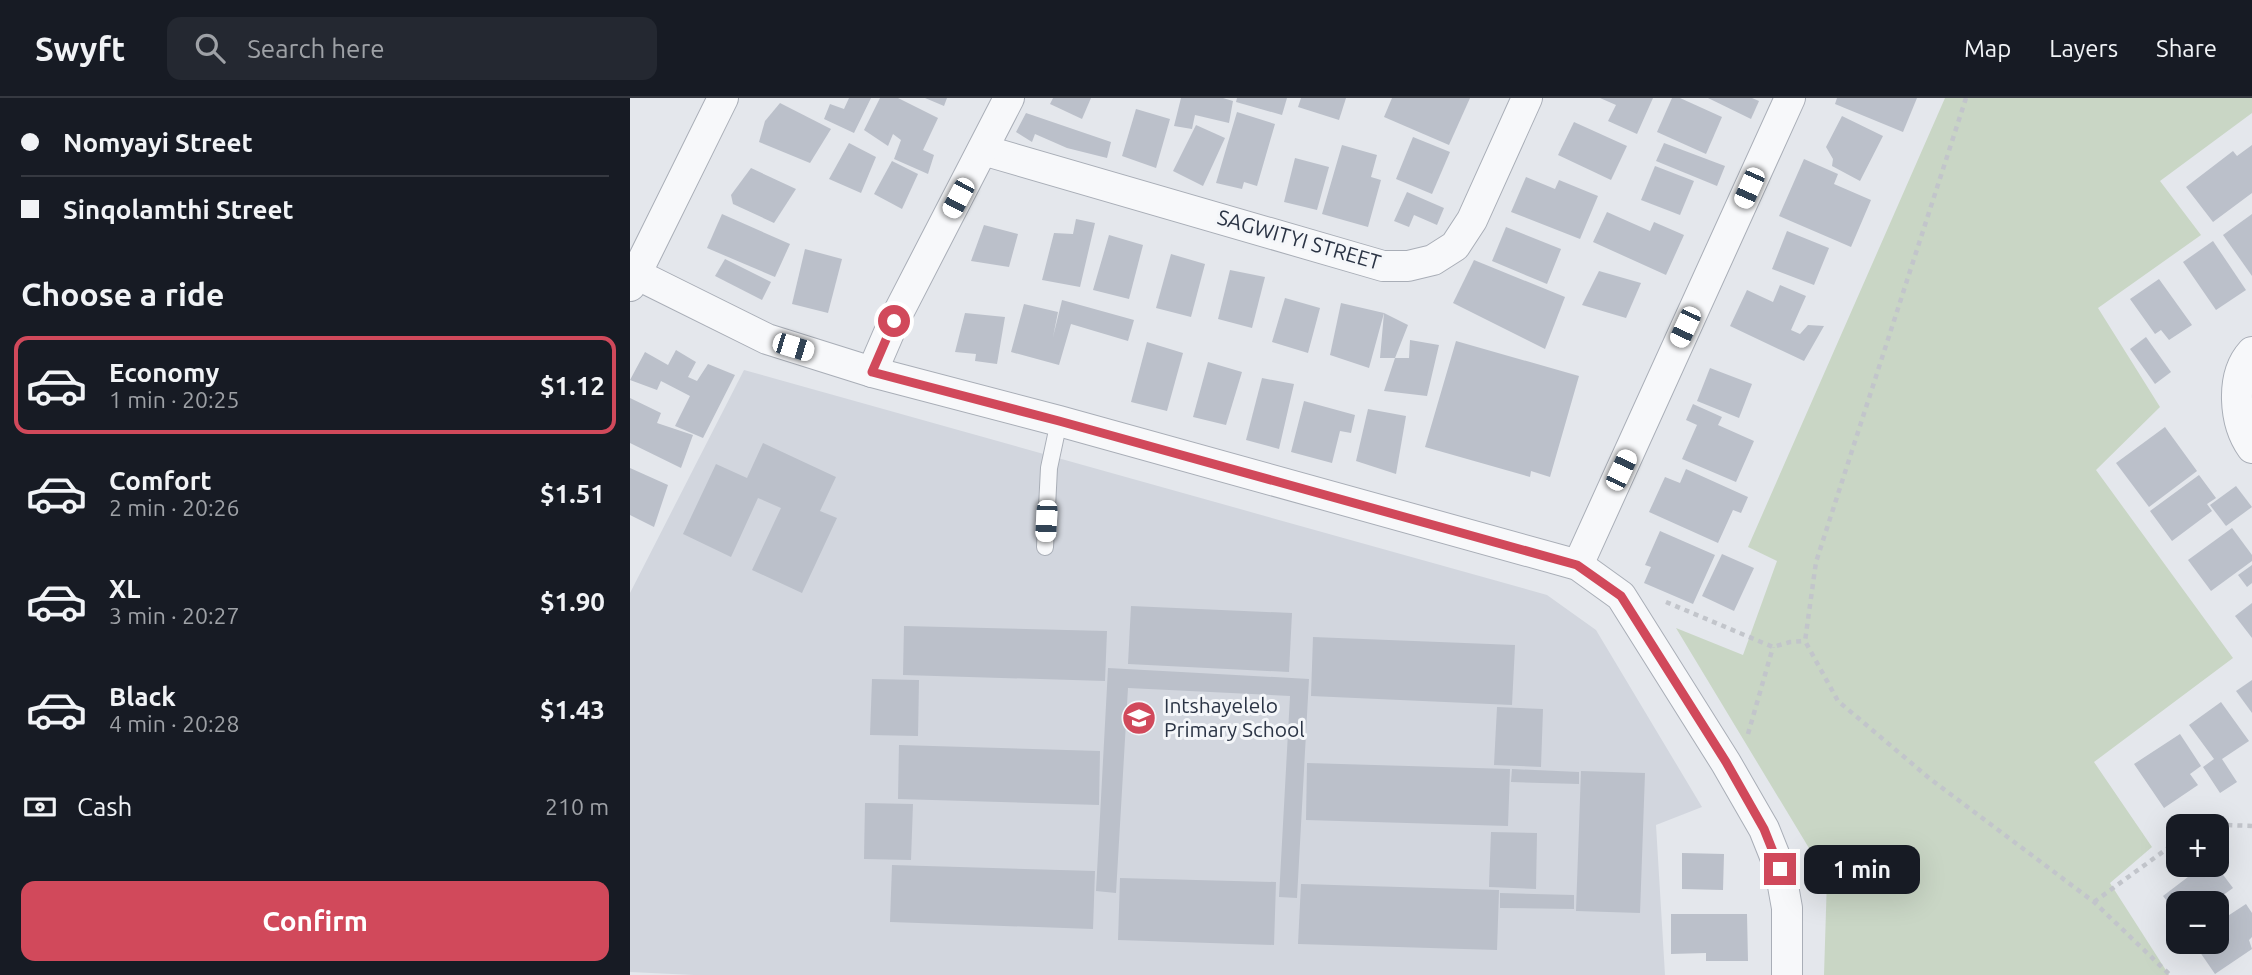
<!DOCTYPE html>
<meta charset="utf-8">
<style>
:root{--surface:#171b24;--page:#242831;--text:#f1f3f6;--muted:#9ea1a6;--line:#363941;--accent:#d1495b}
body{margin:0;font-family:Ubuntu,sans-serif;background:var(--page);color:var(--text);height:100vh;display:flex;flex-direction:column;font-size:26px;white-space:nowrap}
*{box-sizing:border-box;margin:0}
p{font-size:23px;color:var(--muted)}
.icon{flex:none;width:38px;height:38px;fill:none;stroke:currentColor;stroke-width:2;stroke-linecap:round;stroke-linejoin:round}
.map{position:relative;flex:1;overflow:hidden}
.panel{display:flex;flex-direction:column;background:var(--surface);width:630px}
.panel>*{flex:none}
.banner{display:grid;align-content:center;height:154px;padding:0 21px;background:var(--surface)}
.fabs{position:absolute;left:1536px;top:716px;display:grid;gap:14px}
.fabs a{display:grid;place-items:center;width:63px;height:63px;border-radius:14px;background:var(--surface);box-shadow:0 7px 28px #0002;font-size:35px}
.end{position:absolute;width:32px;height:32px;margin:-16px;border:9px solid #d1495b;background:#fff;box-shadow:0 0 0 4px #fff}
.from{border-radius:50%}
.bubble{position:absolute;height:49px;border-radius:14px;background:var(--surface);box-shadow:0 7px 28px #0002;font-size:23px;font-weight:700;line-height:49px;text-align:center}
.car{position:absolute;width:21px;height:42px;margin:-21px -10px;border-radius:9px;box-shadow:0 0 5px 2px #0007;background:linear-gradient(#fff 24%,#345 0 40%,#fff 0 76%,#345 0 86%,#fff 0)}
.banner b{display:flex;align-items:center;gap:24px;height:66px;font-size:26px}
.banner b+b{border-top:2px solid var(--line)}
.banner i{width:18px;height:18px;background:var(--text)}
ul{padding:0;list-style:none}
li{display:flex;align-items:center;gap:21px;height:98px;margin:0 14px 10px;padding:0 7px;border:4px solid transparent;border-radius:14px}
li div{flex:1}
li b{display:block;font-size:26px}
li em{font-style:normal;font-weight:700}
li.current{border-color:var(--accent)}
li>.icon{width:63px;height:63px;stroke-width:1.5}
h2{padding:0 21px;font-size:32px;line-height:84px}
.pay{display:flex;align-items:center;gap:18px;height:77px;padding:0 21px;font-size:26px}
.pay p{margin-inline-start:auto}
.action{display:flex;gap:14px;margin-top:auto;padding:14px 21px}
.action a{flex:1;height:80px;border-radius:14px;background:var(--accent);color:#fff;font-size:28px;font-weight:700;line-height:80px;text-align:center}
header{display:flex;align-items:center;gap:42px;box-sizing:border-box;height:98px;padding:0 35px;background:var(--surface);border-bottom:2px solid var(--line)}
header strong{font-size:33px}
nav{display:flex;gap:38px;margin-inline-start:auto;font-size:24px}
.search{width:490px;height:63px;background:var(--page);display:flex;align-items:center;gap:18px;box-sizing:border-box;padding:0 24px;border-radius:14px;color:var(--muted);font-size:26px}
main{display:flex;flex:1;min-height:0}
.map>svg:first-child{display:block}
.built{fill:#d2d6de}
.green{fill:#c9d6c5}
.building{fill:#bbc0ca}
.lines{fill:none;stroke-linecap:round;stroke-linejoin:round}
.service-casing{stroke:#a9aeb7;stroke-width:18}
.minor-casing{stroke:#a9aeb7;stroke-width:32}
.path{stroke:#c2c5cb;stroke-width:4.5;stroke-dasharray:5 5;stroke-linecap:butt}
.service{stroke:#f7f8fa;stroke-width:16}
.minor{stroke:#f7f8fa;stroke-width:30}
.route{stroke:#d1495b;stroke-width:9}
.labels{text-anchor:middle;stroke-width:6;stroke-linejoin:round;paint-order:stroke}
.street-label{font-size:21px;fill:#2b3445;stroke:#f4f6f9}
.poi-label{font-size:21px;fill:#2b3445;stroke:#f4f6f9;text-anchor:start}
</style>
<header>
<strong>Swyft</strong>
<div class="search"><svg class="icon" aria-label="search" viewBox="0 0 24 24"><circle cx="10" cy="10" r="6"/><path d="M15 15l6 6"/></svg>Search here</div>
<nav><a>Map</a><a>Layers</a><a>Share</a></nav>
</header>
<main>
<section class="panel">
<div class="banner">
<b><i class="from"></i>Nomyayi Street</b>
<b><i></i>Sinqolamthi Street</b>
</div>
<h2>Choose a ride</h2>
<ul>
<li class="current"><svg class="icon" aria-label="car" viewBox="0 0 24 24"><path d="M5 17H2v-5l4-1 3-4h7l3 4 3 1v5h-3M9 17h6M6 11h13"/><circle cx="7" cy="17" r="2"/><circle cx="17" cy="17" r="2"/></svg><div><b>Economy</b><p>1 min · 20:25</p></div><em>$1.12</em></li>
<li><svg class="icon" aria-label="car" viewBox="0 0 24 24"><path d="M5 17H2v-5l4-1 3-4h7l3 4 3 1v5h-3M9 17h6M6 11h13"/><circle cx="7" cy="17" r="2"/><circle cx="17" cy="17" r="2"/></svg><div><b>Comfort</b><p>2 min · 20:26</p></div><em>$1.51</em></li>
<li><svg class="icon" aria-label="car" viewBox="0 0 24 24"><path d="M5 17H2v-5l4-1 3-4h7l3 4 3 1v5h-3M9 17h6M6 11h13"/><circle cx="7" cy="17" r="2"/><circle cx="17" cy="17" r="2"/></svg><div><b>XL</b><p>3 min · 20:27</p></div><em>$1.90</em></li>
<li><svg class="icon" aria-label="car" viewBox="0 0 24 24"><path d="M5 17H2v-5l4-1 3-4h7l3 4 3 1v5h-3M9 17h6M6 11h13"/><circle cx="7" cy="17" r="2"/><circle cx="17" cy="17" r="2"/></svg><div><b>Black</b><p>4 min · 20:28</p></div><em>$1.43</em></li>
</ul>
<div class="pay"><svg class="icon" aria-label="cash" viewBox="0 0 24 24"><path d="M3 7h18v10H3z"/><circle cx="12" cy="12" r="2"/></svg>Cash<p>210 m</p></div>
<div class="action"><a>Confirm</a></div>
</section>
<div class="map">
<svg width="1622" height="877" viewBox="0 0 1622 877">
<rect width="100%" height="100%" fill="#e4e7ec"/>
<!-- built -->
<polygon class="built" points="114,272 917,497 966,532 1072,709 1026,727 1035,877 64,877 0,874 0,495"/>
<!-- green -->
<polygon class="green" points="1315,0 1622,0 1622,15 1530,83 1571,137 1468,210 1530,309 1466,372 1603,560 1464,664 1522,749 1480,785 1539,877 1194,877 1197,780 1046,530 1113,557 1147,463 1118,449"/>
<!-- building -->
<g class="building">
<polygon points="219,0 241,0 224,35 194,21 200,6 214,11"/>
<polygon points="250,0 268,0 308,20 293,52 304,57 298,76 264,61 271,42 263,36 258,48 234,32"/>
<polygon points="295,0 317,0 314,8"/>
<polygon points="423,0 461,0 452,21 420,6"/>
<polygon points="551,0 593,0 603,3 599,25 565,17 562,31 544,28"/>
<polygon points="607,0 657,0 652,17 606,4"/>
<polygon points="671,0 716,0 709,22 668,9"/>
<polygon points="762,0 840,0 819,47 754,19"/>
<polygon points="970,0 1023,0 1007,36 978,23 986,7"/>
<polygon points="1042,0 1050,0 1092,19 1076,56 1027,34"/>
<polygon points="1078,0 1122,0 1129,3 1121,21"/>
<polygon points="1207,0 1287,0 1273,34 1205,6"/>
<polygon points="150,5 201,31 180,65 129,44 135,23"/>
<polygon points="506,11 540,21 526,70 492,58"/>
<polygon points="607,14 645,26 627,88 614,84 612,91 586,85"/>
<polygon points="396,15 481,44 477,60 437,50 405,36 402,44 386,34"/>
<polygon points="1212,18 1253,38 1230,83 1202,68 1203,61 1196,49"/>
<polygon points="944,24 997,48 981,82 928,57"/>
<polygon points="566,27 595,40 573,88 543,73"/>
<polygon points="783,39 820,54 802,96 766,81"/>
<polygon points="219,45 246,59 231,95 199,81"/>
<polygon points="1034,45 1095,68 1087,88 1026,63"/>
<polygon points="712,47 747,57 741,79 751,82 738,129 692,116"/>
<polygon points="1622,47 1622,95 1583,124 1556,89 1603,53 1607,58"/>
<polygon points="665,60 699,69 687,112 654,104"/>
<polygon points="1174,61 1208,76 1204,86 1241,102 1221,149 1149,118"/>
<polygon points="262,63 288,76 272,111 244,96"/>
<polygon points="1025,68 1064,83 1050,117 1011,102"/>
<polygon points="121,70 166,91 144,125 103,106 101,97"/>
<polygon points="896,79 925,91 929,82 968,98 950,141 881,114"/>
<polygon points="777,94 814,110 807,127 784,117 779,129 764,123"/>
<polygon points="977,114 1020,133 1024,124 1054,137 1036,177 963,144"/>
<polygon points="92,116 160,146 145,179 77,150"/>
<polygon points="1622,116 1622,178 1593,137"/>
<polygon points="446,121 465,125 450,189 412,182 424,135 443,136"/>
<polygon points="354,127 388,136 379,169 341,163"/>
<polygon points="876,129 931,151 917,186 862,163"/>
<polygon points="1157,133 1199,150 1184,187 1142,171"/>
<polygon points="479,137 513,147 499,201 463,192"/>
<polygon points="1583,143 1616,192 1586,212 1553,164"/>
<polygon points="175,151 212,161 198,215 162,206"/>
<polygon points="541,156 575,166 561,219 526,210"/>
<polygon points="95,161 141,184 132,202 85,178"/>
<polygon points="844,162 935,199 915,251 823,205"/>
<polygon points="600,172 635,179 622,230 588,221"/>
<polygon points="969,173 1011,185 996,220 952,207"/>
<polygon points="1529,181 1562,227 1539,242 1531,232 1525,236 1500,201"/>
<polygon points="1150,187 1176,198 1161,232 1170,236 1178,227 1194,228 1174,263 1100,228 1117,192 1143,204"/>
<polygon points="655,200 690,210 678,255 642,244"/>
<polygon points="432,202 504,222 498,243 441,226 429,267 381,254 394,206 428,214 423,239"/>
<polygon points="711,205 754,215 739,270 700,257"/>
<polygon points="335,215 375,219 367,266 345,263 346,256 325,254"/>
<polygon points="754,215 778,227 765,260 779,260 780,242 809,247 797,298 754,293 765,260 750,260"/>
<polygon points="1516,239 1541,274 1525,286 1500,251"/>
<polygon points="826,243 949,278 920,379 901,373 900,379 795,349"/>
<polygon points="517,244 553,255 537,313 501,304"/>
<polygon points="46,252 66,264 58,279 67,283 78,266 105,277 73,340 45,328 60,298 31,283 27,292 0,282 15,254 38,267"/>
<polygon points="578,264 612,274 596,327 563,319"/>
<polygon points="1080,270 1122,286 1109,320 1067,303"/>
<polygon points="632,280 664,286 649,351 616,342"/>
<polygon points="0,300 31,315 27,325 63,337 51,370 0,345"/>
<polygon points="674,303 725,317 721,335 710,333 702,365 661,354"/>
<polygon points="1063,306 1092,319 1088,327 1124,343 1106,384 1052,361 1067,327 1056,322"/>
<polygon points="738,311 776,318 766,376 726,363"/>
<polygon points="1535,329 1567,373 1519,409 1486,365"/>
<polygon points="133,345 206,379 190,413 207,420 172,495 122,472 151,410 128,400 101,459 53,436 86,366 117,380"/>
<polygon points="0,370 38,387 24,429 0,417"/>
<polygon points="1056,371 1118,399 1111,415 1103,412 1088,445 1019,414 1035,379 1050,385"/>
<polygon points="1569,377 1586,400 1577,406 1582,413 1542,443 1520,413"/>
<polygon points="1606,388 1622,409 1596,428 1580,407"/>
<polygon points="1602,430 1622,457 1622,463 1581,493 1558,462"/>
<polygon points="1030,433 1085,457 1063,506 1014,485 1021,469 1015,467"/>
<polygon points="1092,456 1124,470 1104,513 1072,498"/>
<polygon points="1622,467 1622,485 1617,489 1608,477"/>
<polygon points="1622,505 1622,540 1605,518"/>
<polygon points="501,508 662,515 659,574 498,566"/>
<polygon points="274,528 477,533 475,583 273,577"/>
<polygon points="683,539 885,547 882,607 681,598"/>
<polygon points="478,570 679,581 667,800 649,799 660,598 498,590 486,795 466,793"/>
<polygon points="242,581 289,582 288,638 240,637"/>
<polygon points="1622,582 1622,615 1606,593"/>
<polygon points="1591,604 1619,643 1592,661 1607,684 1590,695 1573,669 1584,661 1559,627"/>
<polygon points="867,609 913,611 911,669 864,667"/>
<polygon points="1550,636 1571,668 1560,676 1568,687 1534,710 1504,666"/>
<polygon points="269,647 470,653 469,707 268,701"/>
<polygon points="677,665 880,671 878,728 676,722"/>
<polygon points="882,671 949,674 949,686 881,684"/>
<polygon points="951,673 1015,675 1010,815 946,813"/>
<polygon points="235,705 283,706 281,762 234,761"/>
<polygon points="861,734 907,735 906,791 859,789"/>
<polygon points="1052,755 1094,756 1093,792 1052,791"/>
<polygon points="1575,766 1585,766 1603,790 1582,805 1549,805 1549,819 1533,798"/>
<polygon points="262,767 465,773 463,831 260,824"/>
<polygon points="490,780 646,784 644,847 488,842"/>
<polygon points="671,786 869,792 867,852 668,846"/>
<polygon points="870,795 944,797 944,811 870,810"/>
<polygon points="1616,806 1622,815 1622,839 1619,842 1622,851 1585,876 1563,844 1587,844 1587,825"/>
<polygon points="1041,816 1117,816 1118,863 1076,863 1076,855 1041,856"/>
</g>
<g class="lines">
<!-- service casing -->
<g class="service-casing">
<polyline id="service" points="415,449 419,370 429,323"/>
</g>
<!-- minor casing -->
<g class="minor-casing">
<g id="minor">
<polyline points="353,52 753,168 778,168 803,162 825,148 842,122 897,0"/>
<polyline points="6,176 137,241 242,274 429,323 948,467 991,498 1096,665 1134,731 1150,771 1157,810 1157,877"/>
<polyline points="0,188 93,0"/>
<path d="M1622,254c-22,24 -18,71 0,96"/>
<polyline points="242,274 264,223 379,0"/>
<polyline points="948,467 1160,0"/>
</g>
</g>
<!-- path -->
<g class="path">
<polyline points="1336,0 1186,464 1175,543 1208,603 1299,680 1464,804 1540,877"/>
<polyline points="1036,504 1143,549 1160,544 1175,543"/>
<polyline points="1118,636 1143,549"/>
<polyline points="1568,728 1571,726 1622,728"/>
<polyline points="1464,804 1549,742"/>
</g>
<!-- service -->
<use href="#service" class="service"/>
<!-- minor -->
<use href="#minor" class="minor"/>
</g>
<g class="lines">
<!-- route -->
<polyline class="route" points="264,223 242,274 429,323 947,467 991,498 1096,664 1134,731 1150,771"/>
</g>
<!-- icons -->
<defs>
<g id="school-disc" transform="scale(1.75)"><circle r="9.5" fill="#d1495b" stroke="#f4f6f9"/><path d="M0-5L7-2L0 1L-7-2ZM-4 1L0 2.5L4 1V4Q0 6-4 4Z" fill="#fff"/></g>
</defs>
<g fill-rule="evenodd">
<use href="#school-disc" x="509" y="620"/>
</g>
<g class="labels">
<!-- street labels -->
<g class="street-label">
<text transform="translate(669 142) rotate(16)" y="7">SAGWITYI STREET</text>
</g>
<!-- poi labels -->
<g class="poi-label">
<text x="534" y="615">Intshayelelo<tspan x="534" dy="24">Primary School</tspan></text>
</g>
</g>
</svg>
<div class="fabs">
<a>+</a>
<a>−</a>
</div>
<i class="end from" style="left:264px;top:223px"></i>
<i class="end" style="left:1150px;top:771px"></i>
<div class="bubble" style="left:1174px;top:747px;width:116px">1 min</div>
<i class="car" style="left:1119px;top:90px;rotate:204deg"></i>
<i class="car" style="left:328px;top:100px;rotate:208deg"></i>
<i class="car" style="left:1055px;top:229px;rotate:205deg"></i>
<i class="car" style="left:163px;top:249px;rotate:107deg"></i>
<i class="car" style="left:991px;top:372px;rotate:25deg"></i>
<i class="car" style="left:416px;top:423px;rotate:183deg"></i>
</div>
</main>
